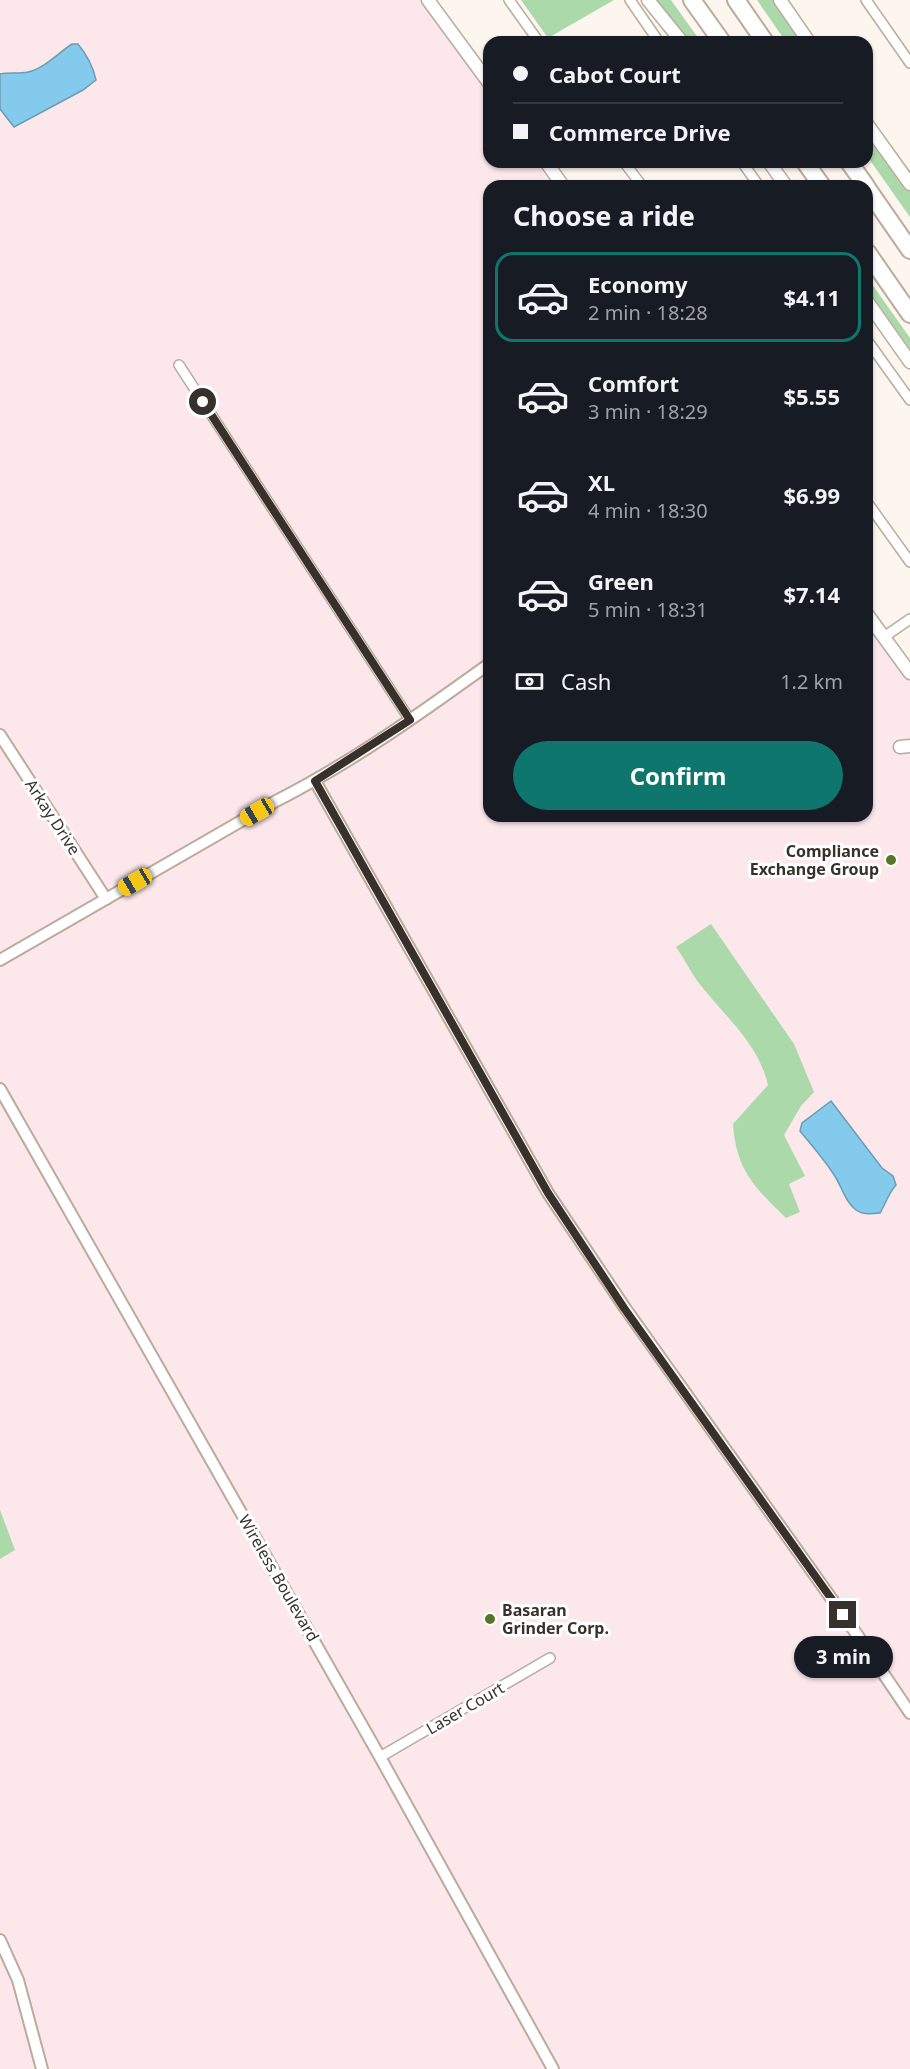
<!DOCTYPE html>
<meta charset="utf-8">
<style>
:root{--surface:#171b24;--page:#20242c;--text:#f1f3f6;--muted:#9ea1a6;--line:#363941;--accent:#0f766e}
body{margin:0;font-family:"Noto Sans",sans-serif;background:var(--page);color:var(--text);height:100vh;display:flex;flex-direction:column;font-size:22px;white-space:nowrap}
*{box-sizing:border-box;margin:0}
p{font-size:20px;color:var(--muted)}
.icon{flex:none;width:33px;height:33px;fill:none;stroke:currentColor;stroke-width:2;stroke-linecap:round;stroke-linejoin:round}
.map{position:relative;flex:1;overflow:hidden}
.side{position:absolute;left:483px;top:180px;width:390px;height:642px;display:flex;flex-direction:column;background:var(--surface);border-radius:18px;box-shadow:0 2px 4px #0004}
.side>*{flex:none}
.top-card{position:absolute;left:483px;top:36px;width:390px;height:132px;border-radius:18px;box-shadow:0 2px 4px #0004;display:grid;align-content:center;height:132px;padding:0 30px;background:var(--surface)}
.end{position:absolute;width:27px;height:27px;margin:-14px;border:8px solid #38312b;background:#fff;box-shadow:0 0 0 3px #fff}
.from{border-radius:50%}
.bubble{position:absolute;height:42px;border-radius:21px;background:var(--surface);box-shadow:0 2px 4px #0004;font-size:20px;font-weight:700;line-height:42px;text-align:center}
.car{position:absolute;width:18px;height:36px;margin:-18px -9px;border-radius:8px;box-shadow:0 0 4px 2px #0007;background:linear-gradient(#f5c518 24%,#345 0 40%,#f5c518 0 76%,#345 0 86%,#f5c518 0)}
.top-card b{display:flex;align-items:center;gap:21px;height:57px;font-size:22px}
.top-card b+b{border-top:2px solid var(--line)}
.top-card i{width:15px;height:15px;background:var(--text)}
ul{padding:0;list-style:none}
li{display:flex;align-items:center;gap:18px;height:90px;margin:0 12px 9px;padding:0 18px;border:3px solid transparent;border-radius:18px}
li div{flex:1}
li b{display:block;font-size:22px}
li em{font-style:normal;font-weight:700}
li.on{border-color:var(--accent)}
li>.icon{width:54px;height:54px;stroke-width:1.5}
h2{padding:0 30px;font-size:27px;line-height:72px}
.pay{display:flex;align-items:center;gap:15px;height:66px;padding:0 30px;font-size:22px}
.pay p{margin-inline-start:auto}
.cta{display:flex;gap:12px;margin-top:auto;padding:12px 30px}
.cta a{flex:1;height:69px;border-radius:36px;background:var(--accent);color:#fff;font-size:24px;font-weight:700;line-height:69px;text-align:center}
.map>svg:first-child{display:block}
.industrial{fill:#fce7eb}
.green{fill:#acd9aa}
.water{fill:#84caed;stroke:#6d9cb3;stroke-width:1.5}
.lines{fill:none;stroke-linecap:round;stroke-linejoin:round}
.minor-casing{stroke:#bcab9b;stroke-width:12}
.tertiary-casing{stroke:#bcab9b;stroke-width:14}
.secondary-casing{stroke:#bcab9b;stroke-width:15}
.motorway-casing{stroke:#bcab9b;stroke-width:20}
.minor{stroke:#fff;stroke-width:9}
.tertiary{stroke:#fff;stroke-width:10}
.secondary{stroke:#fff;stroke-width:12}
.motorway{stroke:#fff;stroke-width:16}
.route{stroke:#38312b;stroke-width:8}
.poi-dot{fill:#54752c;stroke:#fff;stroke-width:2}
.labels{text-anchor:middle;stroke-width:6;stroke-linejoin:round;paint-order:stroke}
.street-label{font-size:16px;fill:#38312b;stroke:#fff}
.poi-label{font-size:16px;font-weight:bold;fill:#38312b;stroke:#fff;text-anchor:end}
</style>
<div class="map">
<svg width="910" height="2069" viewBox="0 0 910 2069">
<rect width="100%" height="100%" fill="#fdf6ef"/>
<!-- industrial -->
<polygon class="industrial" points="0,0 428,0 489,85 489,162 545,162 562,186 489,186 489,816 867,816 867,609 910,669 910,2069 0,2069"/>
<!-- green -->
<g class="green">
<polygon points="521,0 614,0 548,38"/>
<polygon points="656,0 671,0 701,42 689,42"/>
<polygon points="757,0 775,0 805,42 786,42"/>
<polygon points="867,131 910,192 910,217 867,156"/>
<polygon points="867,277 910,338 910,349 867,289"/>
<path d="M711,924l83,120 20,48 -13,14 -17,29 21,41 -16,8 11,28 -14,6c-31,-30 -50,-48 -53,-94l35,-39c-10,-43 -44,-69 -70,-103 -8,-11 -14,-24 -22,-35z"/>
<polygon points="0,1510 15,1550 0,1559"/>
</g>
<!-- water -->
<g class="water">
<path d="M72,44h6c9,11 15,22 18,36l-13,10 -69,37 -14,-18v-35c10,-2 18,0 28,-2 17,-4 30,-19 44,-28z"/>
<path d="M831,1101l51,67 11,8 3,9c-8,9 -10,18 -16,28 -8,1 -17,2 -24,-3 -10,-7 -14,-22 -20,-32 -10,-17 -23,-31 -36,-47l2,-8z"/>
</g>
<g class="lines">
<!-- minor casing -->
<g class="minor-casing">
<g id="minor">
<polyline points="509,0 539,42"/>
<polyline points="630,0 659,42"/>
<polyline points="866,0 910,63"/>
<polyline points="624,162 642,186"/>
<polyline points="742,162 759,186"/>
<polyline points="867,340 910,400"/>
<polyline points="179,365 410,720"/>
<polyline points="867,502 910,562"/>
<polyline points="884,637 910,619"/>
<polyline points="380,1757 550,1658"/>
</g>
</g>
<!-- tertiary casing -->
<g class="tertiary-casing">
<g id="tertiary">
<polyline points="0,735 106,899"/>
<polyline points="315,781 548,1193 625,1308 858,1636 910,1713"/>
<path d="M0,960l276,-159c75,-38 145,-88 213,-137"/>
<polyline points="0,1089 380,1757 553,2069"/>
<polyline points="0,1940 18,1980 42,2069"/>
</g>
</g>
<!-- secondary casing -->
<g class="secondary-casing">
<g id="secondary">
<polyline points="428,0 489,83"/>
<polyline points="648,0 682,42"/>
<polyline points="780,0 809,42"/>
<polyline points="867,124 910,184"/>
<polyline points="546,162 563,186"/>
<polyline points="769,162 786,186"/>
<polyline points="867,301 910,362"/>
<polyline points="867,614 910,673"/>
<polyline points="900,747 910,746"/>
</g>
</g>
<!-- motorway casing -->
<g class="motorway-casing">
<g id="motorway">
<polyline points="692,0 722,42"/>
<polyline points="736,0 765,42"/>
<polyline points="805,162 822,186"/>
<polyline points="849,162 866,186"/>
<polyline points="867,188 910,250"/>
<polyline points="867,252 910,314"/>
</g>
</g>
<!-- minor -->
<use href="#minor" class="minor"/>
<!-- tertiary -->
<use href="#tertiary" class="tertiary"/>
<!-- secondary -->
<use href="#secondary" class="secondary"/>
<!-- motorway -->
<use href="#motorway" class="motorway"/>
</g>
<g class="lines">
<!-- route -->
<polyline class="route" points="203,402 410,720 315,781 548,1193 624,1308 843,1615"/>
</g>
<!-- markers -->
<g class="poi-dot">
<circle cx="891" cy="860" r="6"/>
<circle cx="490" cy="1619" r="6"/>
</g>
<g class="labels">
<!-- street labels -->
<g class="street-label">
<text transform="translate(53 817) rotate(57)" y="6">Arkay Drive</text>
<text transform="translate(279 1578) rotate(60)" y="6">Wireless Boulevard</text>
<text transform="translate(465 1708) rotate(-30)" y="6">Laser Court</text>
</g>
<!-- poi labels -->
<g class="poi-label">
<text x="879" y="857">Compliance<tspan x="879" dy="18">Exchange Group</tspan></text>
<text x="502" y="1616" text-anchor="start">Basaran<tspan x="502" dy="18">Grinder Corp.</tspan></text>
</g>
</g>
</svg>
<i class="end from" style="left:203px;top:402px"></i>
<i class="end" style="left:843px;top:1615px"></i>
<div class="bubble" style="left:794px;top:1636px;width:99px">3 min</div>
<i class="car" style="left:257px;top:812px;rotate:240deg"></i>
<i class="car" style="left:135px;top:882px;rotate:240deg"></i>
<div class="top-card">
<b><i class="from"></i>Cabot Court</b>
<b><i></i>Commerce Drive</b>
</div>
<section class="side">
<h2>Choose a ride</h2>
<ul>
<li class="on"><svg class="icon" aria-label="car" viewBox="0 0 24 24"><path d="M5 17H2v-5l4-1 3-4h7l3 4 3 1v5h-3M9 17h6M6 11h13"/><circle cx="7" cy="17" r="2"/><circle cx="17" cy="17" r="2"/></svg><div><b>Economy</b><p>2 min · 18:28</p></div><em>$4.11</em></li>
<li><svg class="icon" aria-label="car" viewBox="0 0 24 24"><path d="M5 17H2v-5l4-1 3-4h7l3 4 3 1v5h-3M9 17h6M6 11h13"/><circle cx="7" cy="17" r="2"/><circle cx="17" cy="17" r="2"/></svg><div><b>Comfort</b><p>3 min · 18:29</p></div><em>$5.55</em></li>
<li><svg class="icon" aria-label="car" viewBox="0 0 24 24"><path d="M5 17H2v-5l4-1 3-4h7l3 4 3 1v5h-3M9 17h6M6 11h13"/><circle cx="7" cy="17" r="2"/><circle cx="17" cy="17" r="2"/></svg><div><b>XL</b><p>4 min · 18:30</p></div><em>$6.99</em></li>
<li><svg class="icon" aria-label="car" viewBox="0 0 24 24"><path d="M5 17H2v-5l4-1 3-4h7l3 4 3 1v5h-3M9 17h6M6 11h13"/><circle cx="7" cy="17" r="2"/><circle cx="17" cy="17" r="2"/></svg><div><b>Green</b><p>5 min · 18:31</p></div><em>$7.14</em></li>
</ul>
<div class="pay"><svg class="icon" aria-label="cash" viewBox="0 0 24 24"><path d="M3 7h18v10H3z"/><circle cx="12" cy="12" r="2"/></svg>Cash<p>1.2 km</p></div>
<div class="cta"><a>Confirm</a></div>
</section>
</div>
